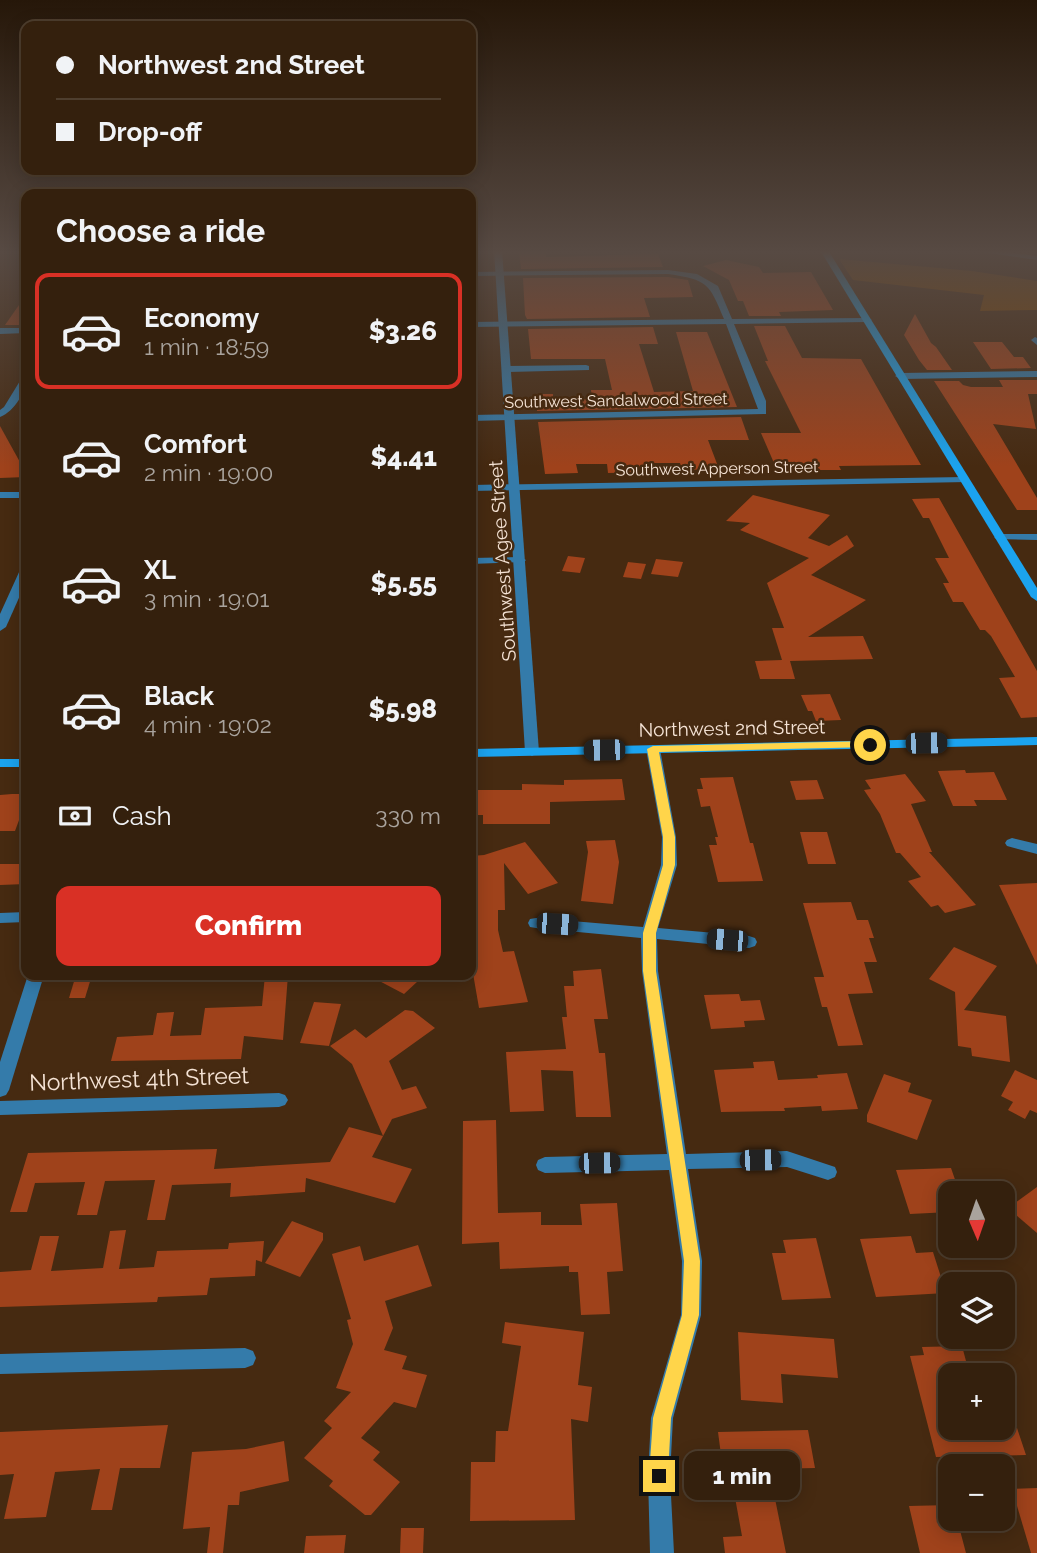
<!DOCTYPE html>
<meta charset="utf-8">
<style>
:root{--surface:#34200d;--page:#3c2816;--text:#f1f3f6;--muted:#a9a39d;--line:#4e3e2e;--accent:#d93025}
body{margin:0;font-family:Raleway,sans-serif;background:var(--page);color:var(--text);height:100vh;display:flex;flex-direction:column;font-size:26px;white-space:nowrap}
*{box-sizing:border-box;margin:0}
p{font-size:23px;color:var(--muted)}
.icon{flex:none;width:38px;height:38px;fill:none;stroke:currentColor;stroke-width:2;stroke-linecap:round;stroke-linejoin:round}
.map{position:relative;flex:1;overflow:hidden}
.drawer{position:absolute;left:21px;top:189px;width:455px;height:791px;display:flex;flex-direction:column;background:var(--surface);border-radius:14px;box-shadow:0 4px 18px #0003,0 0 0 2px var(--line)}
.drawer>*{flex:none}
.guide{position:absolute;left:21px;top:21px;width:455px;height:154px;border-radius:14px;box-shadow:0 4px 18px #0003,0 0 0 2px var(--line);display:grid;align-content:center;height:154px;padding:0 35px;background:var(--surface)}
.needle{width:46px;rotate:178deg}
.fabs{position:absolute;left:938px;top:1181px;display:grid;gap:14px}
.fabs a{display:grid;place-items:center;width:77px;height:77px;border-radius:14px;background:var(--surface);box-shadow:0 4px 18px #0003,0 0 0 2px var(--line);font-size:35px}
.end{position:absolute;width:32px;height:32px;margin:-16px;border:9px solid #ffd54a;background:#111;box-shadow:0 0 0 4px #111}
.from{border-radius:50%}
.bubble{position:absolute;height:49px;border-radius:14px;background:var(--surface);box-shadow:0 4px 18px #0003,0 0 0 2px var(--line);font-size:23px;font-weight:800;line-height:49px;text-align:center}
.car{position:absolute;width:21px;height:42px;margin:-21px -10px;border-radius:9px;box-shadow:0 0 5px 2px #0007;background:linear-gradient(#222 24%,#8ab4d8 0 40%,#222 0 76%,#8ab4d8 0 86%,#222 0)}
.guide b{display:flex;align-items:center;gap:24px;height:66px;font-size:26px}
.guide b+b{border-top:2px solid var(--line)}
.guide i{width:18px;height:18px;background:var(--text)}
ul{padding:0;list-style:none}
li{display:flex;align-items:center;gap:21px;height:116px;margin:0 14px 10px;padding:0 21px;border:4px solid transparent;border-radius:14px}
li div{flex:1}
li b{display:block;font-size:26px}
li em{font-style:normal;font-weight:800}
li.selected{border-color:var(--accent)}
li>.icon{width:63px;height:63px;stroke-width:1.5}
h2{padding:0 35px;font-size:32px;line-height:84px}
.pay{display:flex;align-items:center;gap:18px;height:77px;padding:0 35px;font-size:26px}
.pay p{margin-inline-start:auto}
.primary-button{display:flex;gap:14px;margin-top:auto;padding:14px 35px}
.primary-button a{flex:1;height:80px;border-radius:14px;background:var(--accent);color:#fff;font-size:28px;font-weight:800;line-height:80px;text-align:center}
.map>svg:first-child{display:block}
.green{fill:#7e4500}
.building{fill:#9f421b}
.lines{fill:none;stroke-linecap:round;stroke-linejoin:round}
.minor{fill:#347baa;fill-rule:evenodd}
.tertiary{fill:#347baa;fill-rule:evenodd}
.secondary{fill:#1ba3ef;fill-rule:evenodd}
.route{fill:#ffd54a}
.labels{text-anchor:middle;stroke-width:5;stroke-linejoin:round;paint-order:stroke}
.far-street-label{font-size:16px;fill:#f5e3d5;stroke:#462a11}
.street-label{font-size:19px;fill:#f5e3d5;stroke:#462a11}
.near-street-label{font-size:23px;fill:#f5e3d5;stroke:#462a11}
</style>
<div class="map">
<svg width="1037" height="1553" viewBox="0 0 1037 1553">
<rect width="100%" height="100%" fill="#462a11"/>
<!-- green -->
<polygon class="green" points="839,259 972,271 1037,281 1037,310 980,311 984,295 853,280"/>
<!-- building -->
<g class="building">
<polygon points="545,250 546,257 658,254 663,267 521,269 519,251"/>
<polygon points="726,260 759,267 763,273 811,272 833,310 779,312 781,316 749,316 743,301 738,301 729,280 703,266"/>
<polygon points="668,277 688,280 693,297 644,298 650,317 527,319 525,315 523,278"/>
<polygon points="26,295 26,321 23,325 5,325"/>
<polygon points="915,314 931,343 936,347 952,370 927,370 919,360 904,335"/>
<polygon points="754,326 785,326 802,358 861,359 921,465 839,466 841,470 777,470 761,433 801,433 765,361 768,361"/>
<polygon points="653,327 658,344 639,344 654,392 693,391 676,332 707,332 737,407 537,411 536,394 553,394 553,400 592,399 591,390 612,390 605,359 531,359 528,329"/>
<polygon points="973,342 1002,342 1014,357 1023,357 1031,368 991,369"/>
<polygon points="999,380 1037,380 1037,394 1028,394 1036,429 993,424 1037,498 1037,510 1017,510 934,381 959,381 963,385 971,387 1003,387"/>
<polygon points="741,417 749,440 708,440 719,469 682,470 680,463 649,463 651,472 608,473 607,464 576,464 578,473 545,474 538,422"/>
<polygon points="0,426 26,473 26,477 0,478"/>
<polygon points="753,495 830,515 808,538 829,546 847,535 854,546 811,575 866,600 808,637 863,636 873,659 790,661 795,679 760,679 755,661 782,660 772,628 784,628 767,583 809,558 740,530 750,523 726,521"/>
<polygon points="939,498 1037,671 1037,717 1021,718 999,678 1015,677 991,636 985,630 980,630 963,602 953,602 943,583 949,583 935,558 949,558 929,518 923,518 912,499"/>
<polygon points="568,556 585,558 580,573 562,571"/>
<polygon points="656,559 683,562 678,577 651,574"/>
<polygon points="628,562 646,564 641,579 623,577"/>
<polygon points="830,694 841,720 816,721 812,711 808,711 801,695"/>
<polygon points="965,770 966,773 994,772 1007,800 974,800 977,806 953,806 938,771"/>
<polygon points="905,774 926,801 911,804 932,852 929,852 976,905 945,913 938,905 931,907 908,881 921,877 900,853 896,853 880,814 864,790 871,789 865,780"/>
<polygon points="733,777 750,843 753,843 763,881 718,882 709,845 717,845 715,837 718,837 710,806 701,807 697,789 703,789 700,778"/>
<polygon points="622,779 625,800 550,802 550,824 483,824 483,815 471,815 471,790 522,790 522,784 564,785 564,780"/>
<polygon points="817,780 824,799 796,800 790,781"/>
<polygon points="12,794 26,794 26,811 22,812 15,831 0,831 0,795"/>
<polygon points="800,832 827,832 836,864 808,864"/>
<polygon points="615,840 619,862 613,904 581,901 588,852 586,841"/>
<polygon points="525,842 558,883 528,894 504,863 505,910 498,910 498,930 503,952 514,951 528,1002 479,1008 471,962 471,856 484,855"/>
<polygon points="0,864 26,864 26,884 0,885"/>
<polygon points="1037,883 1037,965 999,885"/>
<polygon points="851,902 857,920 868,920 874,938 869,938 877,962 864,962 873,993 848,994 863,1045 838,1046 827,1007 822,1007 814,977 824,977 803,903"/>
<polygon points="954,947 997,966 964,1010 1006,1016 1010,1062 972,1056 971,1048 958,1046 955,992 929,979"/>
<polygon points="601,969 608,1019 594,1019 599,1053 605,1053 611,1117 576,1117 573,1071 541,1070 544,1111 510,1112 506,1052 566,1049 562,1017 567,1017 564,986 574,986 573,971"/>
<polygon points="76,975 92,975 85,998 69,998"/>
<polygon points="265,975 288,975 283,1040 244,1036 241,1059 111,1061 117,1037 153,1035 157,1013 174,1012 170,1036 201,1035 205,1008 262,1006"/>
<polygon points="368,975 407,975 418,981 404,994"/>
<polygon points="739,994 741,1001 760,1000 765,1020 744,1021 745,1027 711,1029 704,995"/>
<polygon points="314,1002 341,1004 329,1046 300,1043"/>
<polygon points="405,1010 413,1011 435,1028 389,1061 402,1090 416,1086 427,1108 392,1119 372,1157 412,1169 395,1203 306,1178 305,1192 230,1197 231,1183 172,1185 165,1220 147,1220 155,1180 105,1181 97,1215 77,1215 85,1182 35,1183 27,1212 10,1212 28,1153 217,1149 214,1169 330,1162 349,1127 383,1136 352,1064 330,1046 355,1029 366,1038"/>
<polygon points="774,1061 778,1080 818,1078 817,1075 847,1073 858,1109 822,1111 821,1106 784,1108 785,1111 721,1112 714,1070 754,1068 753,1062"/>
<polygon points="1015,1070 1037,1080 1037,1113 1030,1110 1025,1119 1008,1110 1013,1102 1001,1096"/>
<polygon points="884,1074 911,1083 908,1092 932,1100 917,1140 867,1122 867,1115"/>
<polygon points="496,1120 498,1213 541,1212 541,1225 582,1225 580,1204 617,1203 623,1271 607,1272 610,1314 581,1315 578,1272 569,1272 569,1266 500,1269 499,1242 462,1244 463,1121"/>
<polygon points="951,1168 960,1194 950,1194 950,1212 910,1214 896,1170"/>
<polygon points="1037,1187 1037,1233 1008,1208"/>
<polygon points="292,1221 323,1233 323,1240 300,1277 265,1263"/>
<polygon points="126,1230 119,1269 154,1267 157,1251 228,1249 229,1243 264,1241 262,1262 256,1260 255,1276 210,1278 207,1295 158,1297 157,1302 0,1307 0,1272 31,1270 40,1236 59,1236 51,1271 103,1268 110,1231"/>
<polygon points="911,1236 916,1253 933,1252 946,1293 876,1297 860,1239"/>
<polygon points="816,1238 831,1298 782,1300 772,1253 786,1253 783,1240"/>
<polygon points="418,1245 432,1286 385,1301 393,1328 384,1350 407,1356 402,1369 427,1375 416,1408 394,1402 361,1438 380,1452 373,1460 400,1482 371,1515 365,1515 329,1486 333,1481 304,1458 332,1428 324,1421 351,1392 336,1388 353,1344 347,1320 351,1319 332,1254 360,1246 364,1261"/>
<polygon points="505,1322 584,1332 578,1385 592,1387 588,1422 571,1419 575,1520 470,1521 471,1462 495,1462 496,1431 508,1431 521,1346 502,1343"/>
<polygon points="738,1332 834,1339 838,1378 781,1374 783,1403 741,1400"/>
<polygon points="962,1346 970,1376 950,1376 950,1428 1017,1428 1026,1455 936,1457 910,1356 924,1355 922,1347"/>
<polygon points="168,1425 160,1468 120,1468 112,1510 91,1510 100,1469 55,1472 46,1517 4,1519 14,1474 0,1475 0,1432"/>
<polygon points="808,1430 815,1468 769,1469 786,1553 725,1553 723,1537 742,1536 730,1470 723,1470 718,1432"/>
<polygon points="284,1441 289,1481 240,1492 239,1505 228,1505 223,1553 207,1553 210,1527 183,1529 192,1452 246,1449"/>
<polygon points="1037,1488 1037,1553 1031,1553 1012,1489"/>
<polygon points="950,1505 950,1519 957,1519 966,1553 920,1553 909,1506"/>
<polygon points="401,1528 424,1528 423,1553 400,1553"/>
<polygon points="346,1535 344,1553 304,1553 306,1536"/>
</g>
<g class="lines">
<!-- minor -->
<g class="minor">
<polygon points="967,250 990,250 1037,256 1037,260"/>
<path d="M668,270l29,4 21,12 14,33 136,-1 4,2 -4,2 -134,2 32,77v13l-295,7v-6l287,-6 -32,-85 -255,3v-5l253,-3c-15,-36 -16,-39 -56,-45l-197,2v-4z"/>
<polygon points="0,328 26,328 26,333 0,334"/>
<polygon points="1035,337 1037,338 1037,345 1031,340"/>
<polygon points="586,365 589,366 589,370 506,372 502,369 506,366"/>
<polygon points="1037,371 1037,377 900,379 895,376 900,373"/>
<path d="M26,375c1,16 -11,36 -26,42v-7l4,-3 19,-31z"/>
<polygon points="964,477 969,480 968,482 471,491 471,485"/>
<rect x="0" y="492" width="26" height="6"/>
<polygon points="1000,534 1037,534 1037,540 996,539 994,537"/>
<polygon points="520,557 526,560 524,562 471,564 471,558"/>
<polygon points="26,567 26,582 6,627 0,631 0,614 20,570"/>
<polygon points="653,745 660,749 676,837 677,865 658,928 749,936 755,938 757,942 755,946 749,948 657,939 658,971 686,1154 787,1151 835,1167 837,1172 835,1177 828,1180 787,1167 688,1169 702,1261 701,1315 673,1418 670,1476 674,1553 650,1553 648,1476 651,1418 681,1315 682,1261 669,1170 545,1173 538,1170 536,1165 538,1160 545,1157 667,1154 642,971 641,938 536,928 530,927 528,923 530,919 536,918 643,927 661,865 662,837 646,749"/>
<polygon points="1012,838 1037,844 1037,854 1007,846 1005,843 1007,840"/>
<polygon points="26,912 26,922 0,923 0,913"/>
<polygon points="28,975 44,975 9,1090 6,1095 0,1097 0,1062"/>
<polygon points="279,1093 285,1095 288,1100 285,1105 279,1107 0,1115 0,1101"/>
<polygon points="245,1348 253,1351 256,1358 253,1365 245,1368 0,1374 0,1354"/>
</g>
<!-- tertiary -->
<polygon class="tertiary" points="494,250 502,250 539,752 532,756 525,752"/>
<!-- secondary -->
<g class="secondary">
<polygon points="820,250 828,250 1037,588 1037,601 1031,597"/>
<polygon points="1037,737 1037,745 471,757 471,749"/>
<rect x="0" y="759" width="26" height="8"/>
</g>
</g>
<!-- sky -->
<linearGradient id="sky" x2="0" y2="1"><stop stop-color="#261709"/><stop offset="0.54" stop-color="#574a43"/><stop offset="1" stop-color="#574a43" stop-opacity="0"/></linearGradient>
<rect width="1037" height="467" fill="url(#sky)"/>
<!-- route -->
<polygon class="route" points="870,741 875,745 874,747 659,752 675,837 675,865 656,933 656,971 700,1261 699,1315 671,1418 668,1476 665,1482 659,1485 652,1482 649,1476 653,1418 682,1315 684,1261 643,971 643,933 663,865 663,837 647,749 653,746"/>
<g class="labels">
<!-- far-street labels -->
<g class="far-street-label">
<text transform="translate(616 400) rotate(-1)" y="6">Southwest Sandalwood Street</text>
<text transform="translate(717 468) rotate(-1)" y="6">Southwest Apperson Street</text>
</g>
<!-- street labels -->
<g class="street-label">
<text transform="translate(502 561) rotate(-94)" y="7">Southwest Agee Street</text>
<text transform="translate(732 728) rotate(-1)" y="7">Northwest 2nd Street</text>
</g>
<!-- near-street labels -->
<g class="near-street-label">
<text transform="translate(139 1079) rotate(-2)" y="8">Northwest 4th Street</text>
</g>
</g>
</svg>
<div class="fabs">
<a><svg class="needle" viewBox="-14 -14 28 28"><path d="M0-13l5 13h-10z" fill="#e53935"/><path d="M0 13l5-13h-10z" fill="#a9a39d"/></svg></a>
<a><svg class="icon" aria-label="layers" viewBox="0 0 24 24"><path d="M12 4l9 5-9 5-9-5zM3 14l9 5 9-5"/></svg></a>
<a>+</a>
<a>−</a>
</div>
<i class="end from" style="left:870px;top:745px"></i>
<i class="end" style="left:659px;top:1476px"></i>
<div class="bubble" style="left:684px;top:1451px;width:116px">1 min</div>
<i class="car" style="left:926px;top:743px;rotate:89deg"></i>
<i class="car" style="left:604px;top:750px;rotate:269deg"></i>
<i class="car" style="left:557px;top:924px;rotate:94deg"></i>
<i class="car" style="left:727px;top:940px;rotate:275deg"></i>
<i class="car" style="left:760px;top:1160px;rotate:89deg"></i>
<i class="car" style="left:599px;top:1163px;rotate:89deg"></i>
<div class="guide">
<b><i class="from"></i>Northwest 2nd Street</b>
<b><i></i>Drop-off</b>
</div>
<section class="drawer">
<h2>Choose a ride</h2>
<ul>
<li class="selected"><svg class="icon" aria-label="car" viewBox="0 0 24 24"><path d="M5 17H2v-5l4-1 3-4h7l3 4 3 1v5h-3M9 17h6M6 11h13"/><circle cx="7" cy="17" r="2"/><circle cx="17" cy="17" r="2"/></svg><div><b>Economy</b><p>1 min · 18:59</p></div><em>$3.26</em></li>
<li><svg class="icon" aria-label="car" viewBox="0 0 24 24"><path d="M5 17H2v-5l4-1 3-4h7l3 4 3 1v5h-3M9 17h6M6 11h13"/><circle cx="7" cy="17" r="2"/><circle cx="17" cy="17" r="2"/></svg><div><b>Comfort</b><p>2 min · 19:00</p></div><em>$4.41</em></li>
<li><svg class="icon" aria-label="car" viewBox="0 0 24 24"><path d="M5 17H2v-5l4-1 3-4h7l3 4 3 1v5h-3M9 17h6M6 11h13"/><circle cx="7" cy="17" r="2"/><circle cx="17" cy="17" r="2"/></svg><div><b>XL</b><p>3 min · 19:01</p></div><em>$5.55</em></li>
<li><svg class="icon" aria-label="car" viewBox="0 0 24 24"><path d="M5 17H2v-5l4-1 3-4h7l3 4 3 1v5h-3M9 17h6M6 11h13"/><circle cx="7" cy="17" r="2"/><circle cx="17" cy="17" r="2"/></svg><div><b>Black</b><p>4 min · 19:02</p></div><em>$5.98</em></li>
</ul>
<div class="pay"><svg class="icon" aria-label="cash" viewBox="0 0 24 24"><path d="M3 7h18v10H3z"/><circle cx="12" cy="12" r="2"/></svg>Cash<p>330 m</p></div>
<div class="primary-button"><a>Confirm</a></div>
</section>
</div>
